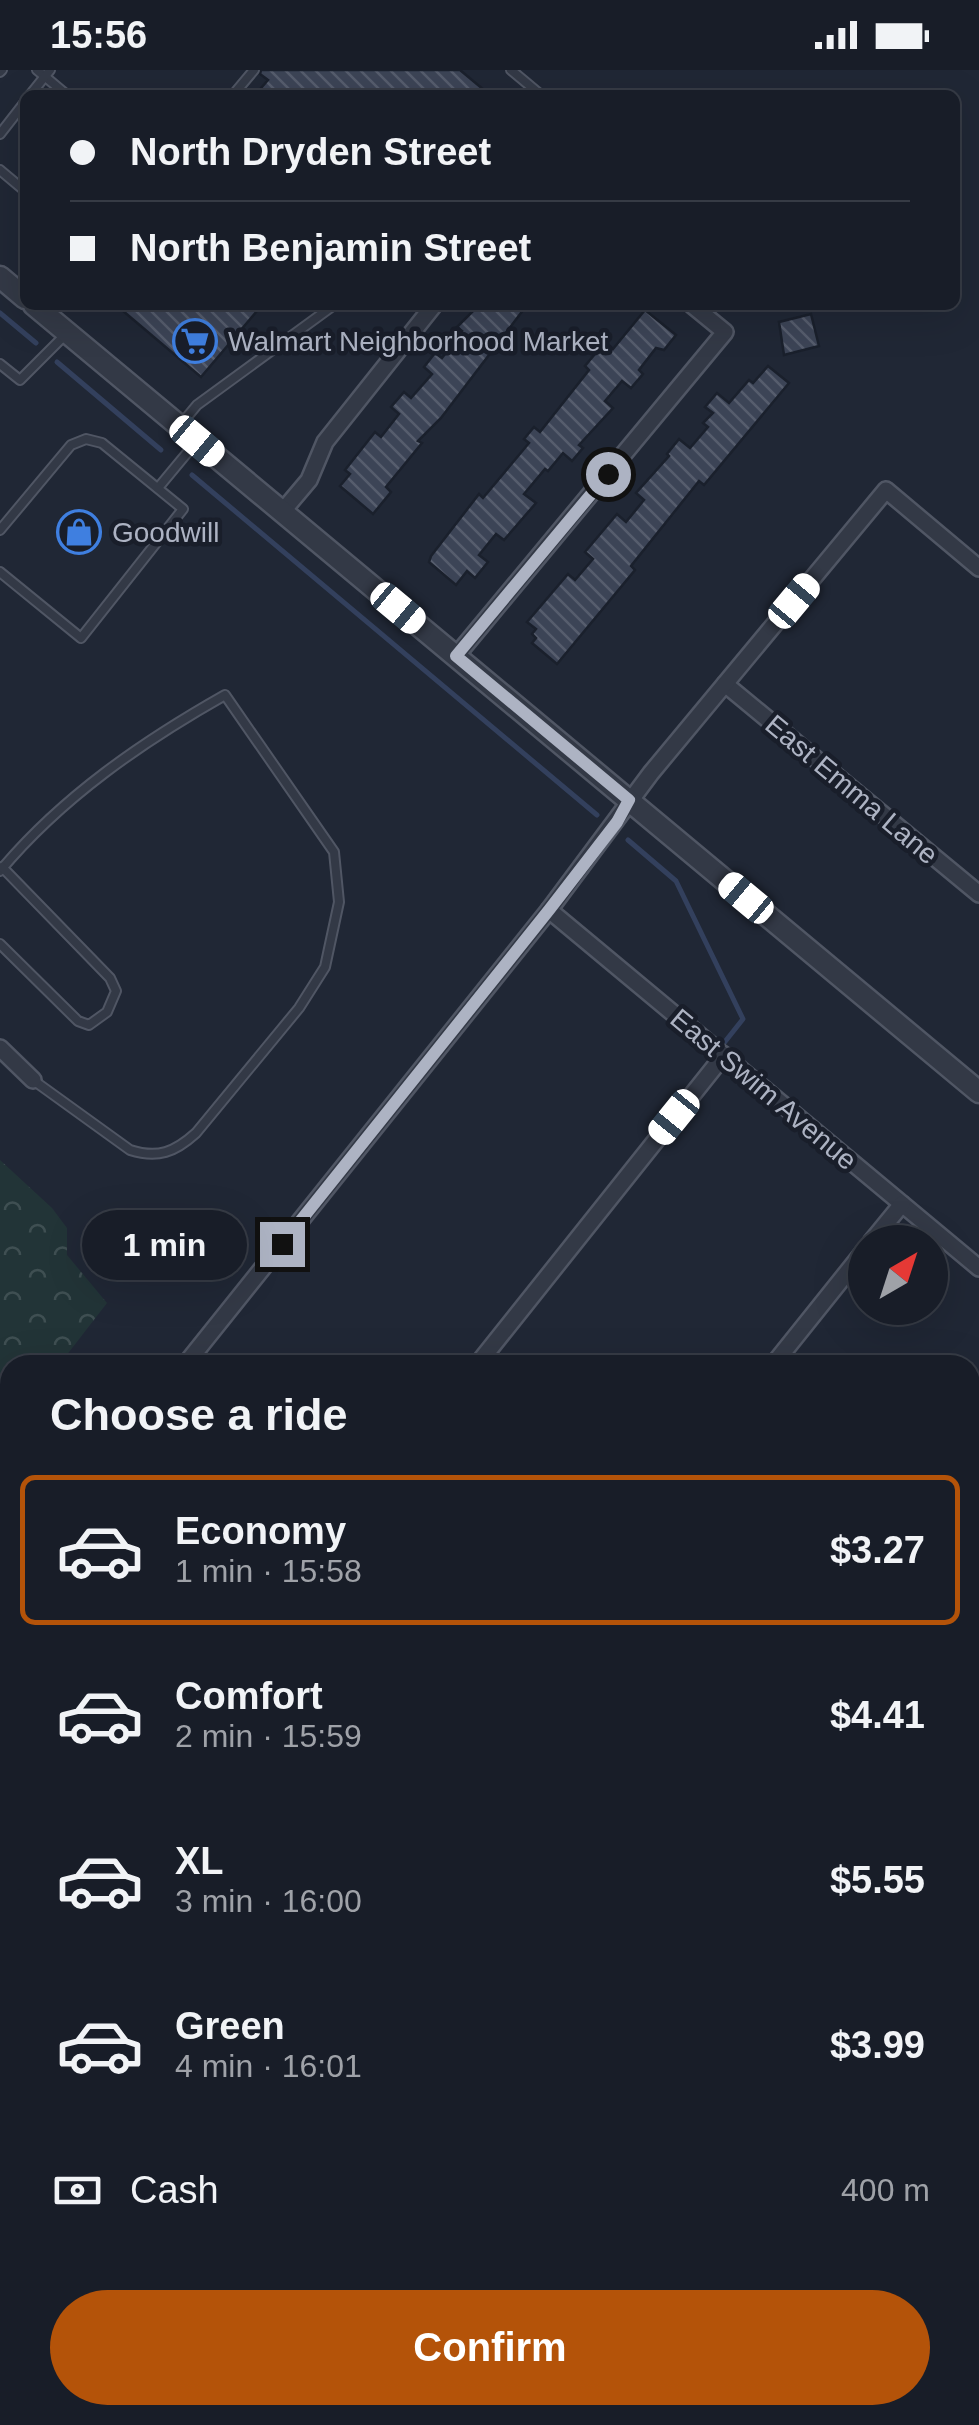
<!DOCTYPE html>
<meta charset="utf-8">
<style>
:root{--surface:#181d28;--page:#212630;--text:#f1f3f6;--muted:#9fa2a8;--line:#363b45;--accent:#b45309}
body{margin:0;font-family:Arial,sans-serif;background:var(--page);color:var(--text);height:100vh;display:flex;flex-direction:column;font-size:38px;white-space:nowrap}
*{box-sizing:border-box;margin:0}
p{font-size:32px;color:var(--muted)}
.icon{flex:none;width:55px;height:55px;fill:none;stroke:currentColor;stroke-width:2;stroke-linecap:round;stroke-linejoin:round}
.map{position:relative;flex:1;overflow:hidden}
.details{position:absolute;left:0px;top:1285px;width:980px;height:1070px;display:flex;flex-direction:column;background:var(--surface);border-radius:30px 30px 0 0;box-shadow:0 10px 40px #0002,0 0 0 2px var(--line)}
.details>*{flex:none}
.hud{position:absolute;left:20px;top:20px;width:940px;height:220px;border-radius:15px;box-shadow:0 10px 40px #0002,0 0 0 2px var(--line);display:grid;align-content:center;height:220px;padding:0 50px;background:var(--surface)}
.needle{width:65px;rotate:39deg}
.fabs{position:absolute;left:848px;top:1155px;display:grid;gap:20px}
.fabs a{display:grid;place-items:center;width:100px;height:100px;border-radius:50%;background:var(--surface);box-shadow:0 10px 40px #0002,0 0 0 2px var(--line);font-size:50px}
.end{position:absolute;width:45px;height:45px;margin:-22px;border:12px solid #adb3c3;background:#111;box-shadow:0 0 0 5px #111}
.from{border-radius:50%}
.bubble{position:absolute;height:70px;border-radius:35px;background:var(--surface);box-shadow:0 10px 40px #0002,0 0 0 2px var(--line);font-size:32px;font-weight:800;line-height:70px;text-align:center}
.car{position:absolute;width:30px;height:60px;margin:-30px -15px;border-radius:12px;box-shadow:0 0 8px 2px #0007;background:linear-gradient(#fff 24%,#345 0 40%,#fff 0 76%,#345 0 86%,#fff 0)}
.hud b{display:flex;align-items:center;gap:35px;height:95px;font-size:38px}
.hud b+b{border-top:2px solid var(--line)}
.hud i{width:25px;height:25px;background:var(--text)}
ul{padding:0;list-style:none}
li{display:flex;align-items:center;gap:30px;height:150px;margin:0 20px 15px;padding:0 30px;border:5px solid transparent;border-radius:15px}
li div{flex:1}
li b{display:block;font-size:38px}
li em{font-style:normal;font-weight:800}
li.current{border-color:var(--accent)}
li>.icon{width:90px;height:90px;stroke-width:1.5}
h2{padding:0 50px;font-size:45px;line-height:120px}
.pay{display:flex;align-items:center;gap:25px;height:110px;padding:0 50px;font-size:38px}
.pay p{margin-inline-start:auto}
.button{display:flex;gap:20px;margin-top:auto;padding:20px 50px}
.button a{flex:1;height:115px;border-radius:60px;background:var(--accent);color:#fff;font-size:40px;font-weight:800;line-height:115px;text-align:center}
.status{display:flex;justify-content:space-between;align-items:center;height:70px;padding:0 50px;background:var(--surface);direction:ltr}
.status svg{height:28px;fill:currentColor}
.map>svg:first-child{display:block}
.grass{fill:url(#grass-dots)}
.forest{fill:url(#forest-crowns)}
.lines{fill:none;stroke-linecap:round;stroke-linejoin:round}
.stream{stroke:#33405d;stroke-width:5}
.building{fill:url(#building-back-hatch);stroke:#1a202c;stroke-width:2.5}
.service-casing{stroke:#505664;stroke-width:12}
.minor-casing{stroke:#505664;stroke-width:20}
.tertiary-casing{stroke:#505664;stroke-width:25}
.service{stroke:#333946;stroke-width:8}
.minor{stroke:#333946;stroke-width:15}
.tertiary{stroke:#333946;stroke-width:20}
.route{stroke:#adb3c3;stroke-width:12}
.labels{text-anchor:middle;stroke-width:9;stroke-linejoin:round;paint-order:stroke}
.poi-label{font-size:28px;fill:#adb3c3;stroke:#191e2a;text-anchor:start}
.street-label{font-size:28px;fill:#adb3c3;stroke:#191e2a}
</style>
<div class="status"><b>15:56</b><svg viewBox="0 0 49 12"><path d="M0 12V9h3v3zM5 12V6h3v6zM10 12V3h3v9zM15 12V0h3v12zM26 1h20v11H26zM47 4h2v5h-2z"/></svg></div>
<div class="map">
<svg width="979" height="2355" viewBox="0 0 979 2355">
<defs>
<pattern id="grass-dots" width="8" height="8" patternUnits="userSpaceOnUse" patternTransform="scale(2.5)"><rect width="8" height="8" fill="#223437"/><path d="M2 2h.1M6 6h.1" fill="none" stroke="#3f4f52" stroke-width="1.8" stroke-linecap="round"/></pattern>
<pattern id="forest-crowns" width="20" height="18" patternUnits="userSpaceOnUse" patternTransform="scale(2.5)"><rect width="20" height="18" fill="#223437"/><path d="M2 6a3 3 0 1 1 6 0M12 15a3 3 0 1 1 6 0" fill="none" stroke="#3f4f52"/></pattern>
<pattern id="building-back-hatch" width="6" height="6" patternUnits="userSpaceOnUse" patternTransform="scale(2.5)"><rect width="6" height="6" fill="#3c4456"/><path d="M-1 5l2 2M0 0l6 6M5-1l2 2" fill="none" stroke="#565d6d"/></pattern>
</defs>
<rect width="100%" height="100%" fill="#202735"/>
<!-- grass -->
<polygon class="grass" points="979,1850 979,2354 967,2345 970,2345 970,1861"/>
<!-- forest -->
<g class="forest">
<polygon points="0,1090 52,1138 67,1158 67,1185 107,1233 59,1295 10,1295 10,1358 0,1371"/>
<polygon points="561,2345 909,2345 921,2355 553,2355"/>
</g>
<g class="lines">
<!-- stream -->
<g class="stream">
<polyline points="0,243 36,273"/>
<polyline points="57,292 161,380"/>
<polyline points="192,405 597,745"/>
<polyline points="628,770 676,811 743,949 720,978"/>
</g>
</g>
<!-- building -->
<g class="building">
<polygon points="261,0 460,0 490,25 255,25 268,10 260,4"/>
<polygon points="116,235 262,235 201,307"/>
<polygon points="479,235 527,235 441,348 418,371 422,373 386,417 391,422 373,444 340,416 350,404 345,400 375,362 381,367 399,344 391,337 404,322 411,328 432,304 424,297 435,283 442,288 462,261 457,257"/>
<polygon points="645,240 676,265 664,280 656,278 639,300 643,304 631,318 622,311 605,331 613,338 579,375 583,378 572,391 563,383 548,401 545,399 524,424 536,433 504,470 496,464 479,485 488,492 475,508 467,501 456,515 429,492 431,486 479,424 483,428 529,373 524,369 534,357 540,362 589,300 585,296 605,272 613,279"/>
<polygon points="811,244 819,276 784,285 779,252"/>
<polygon points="768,296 789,313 704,415 699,411 631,496 635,500 557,594 532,573 536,568 532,564 536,559 527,552 568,504 575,510 593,489 585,482 617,444 626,452 644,430 636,423 669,386 667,384 679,369 690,378 708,357 703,353 713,343 705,337 717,323 729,333 749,310 753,313"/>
</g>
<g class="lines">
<!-- service casing -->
<g class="service-casing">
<g id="service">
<polyline points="37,0 67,25"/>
<polyline points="511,0 541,25"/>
<polyline points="0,2 2,0"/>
<polyline points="30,25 50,0"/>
<polyline points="233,25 254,0"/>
<polyline points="0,64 25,32"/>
<polyline points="0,100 25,121"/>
<polyline points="0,294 20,310 67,263"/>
<polyline points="182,353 197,335 334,235"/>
<polyline points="158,418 197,371"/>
<polyline points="0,460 71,375 86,369 102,373 183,439 81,568 0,502"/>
<path d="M0,801c62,-74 142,-129 225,-176l109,157 5,50 -14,65 -26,41 -103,125c-21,19 -38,26 -66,17l-97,-70"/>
<polyline points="0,874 78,951 89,955 107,942 116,921 110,908 2,797"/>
</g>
</g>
<!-- minor casing -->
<g class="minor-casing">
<g id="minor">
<polyline points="282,442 309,410 325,372 434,235"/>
<polyline points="456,586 725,262 692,235"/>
<polyline points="725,614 979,824"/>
<polyline points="549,840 979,1198"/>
<polyline points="0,978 33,1010"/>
<polyline points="871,1172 902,1134"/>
<polyline points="185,1295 549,840 651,703 886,420 979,498"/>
<polyline points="477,1295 724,985"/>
<polyline points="773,1295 865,1180"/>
<polyline points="970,1417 979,1405"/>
<polyline points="0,1713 10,1721"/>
<polyline points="970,1803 979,1792"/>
<polyline points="0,1993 10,2001"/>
<polyline points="0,2255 10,2262"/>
<polyline points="0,2339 10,2326"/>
<polyline points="936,2345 948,2355"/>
<polyline points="254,2355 262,2345"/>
<polyline points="527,2355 535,2345"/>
</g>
</g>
<!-- tertiary casing -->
<g class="tertiary-casing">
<g id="tertiary">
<polyline points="0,207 25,228"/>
<polyline points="34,235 979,1022"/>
</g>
</g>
<!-- service -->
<use href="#service" class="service"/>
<!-- minor -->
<use href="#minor" class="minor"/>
<!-- tertiary -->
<use href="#tertiary" class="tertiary"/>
</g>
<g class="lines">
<!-- route -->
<polyline class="route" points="282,1174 549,840 617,752 629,730 456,586 608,404"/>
</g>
<!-- icons -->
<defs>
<g id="supermarket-ring" transform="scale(2.25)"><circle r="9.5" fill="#191e2a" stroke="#3f7fe0" stroke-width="1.5"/><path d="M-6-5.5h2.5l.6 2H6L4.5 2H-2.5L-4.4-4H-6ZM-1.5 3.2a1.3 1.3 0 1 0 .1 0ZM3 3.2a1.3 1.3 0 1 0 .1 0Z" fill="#3f7fe0"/></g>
<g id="shop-ring" transform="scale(2.25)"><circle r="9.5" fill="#191e2a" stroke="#3f7fe0" stroke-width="1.5"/><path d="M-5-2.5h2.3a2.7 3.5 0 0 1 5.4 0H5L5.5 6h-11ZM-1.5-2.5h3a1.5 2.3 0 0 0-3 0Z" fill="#3f7fe0"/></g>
</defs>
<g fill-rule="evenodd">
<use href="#supermarket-ring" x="195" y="271"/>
<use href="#shop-ring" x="79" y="462"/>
</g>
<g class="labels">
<!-- poi labels -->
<g class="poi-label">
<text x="228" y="281">Walmart Neighborhood Market</text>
<text x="112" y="472">Goodwill</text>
</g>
<!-- street labels -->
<g class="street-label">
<text transform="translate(852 719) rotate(40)" y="10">East Emma Lane</text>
<text transform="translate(764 1019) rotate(40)" y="10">East Swim Avenue</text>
</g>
</g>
</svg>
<div class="fabs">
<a><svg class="needle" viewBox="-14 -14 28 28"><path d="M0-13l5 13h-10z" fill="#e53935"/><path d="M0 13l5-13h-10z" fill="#9fa2a8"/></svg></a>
</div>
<i class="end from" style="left:608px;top:404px"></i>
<i class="end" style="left:282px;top:1174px"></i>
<div class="bubble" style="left:82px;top:1140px;width:165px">1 min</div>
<i class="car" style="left:197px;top:371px;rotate:130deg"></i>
<i class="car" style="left:794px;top:531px;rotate:40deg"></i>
<i class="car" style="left:398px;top:538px;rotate:130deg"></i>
<i class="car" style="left:746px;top:828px;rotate:310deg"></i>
<i class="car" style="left:674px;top:1047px;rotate:219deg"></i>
<div class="hud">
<b><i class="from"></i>North Dryden Street</b>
<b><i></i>North Benjamin Street</b>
</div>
<section class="details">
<h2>Choose a ride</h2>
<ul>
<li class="current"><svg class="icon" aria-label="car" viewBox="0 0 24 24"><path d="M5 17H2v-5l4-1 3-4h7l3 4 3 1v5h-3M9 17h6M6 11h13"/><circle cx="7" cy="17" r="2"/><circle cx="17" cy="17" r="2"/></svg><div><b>Economy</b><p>1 min · 15:58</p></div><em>$3.27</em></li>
<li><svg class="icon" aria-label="car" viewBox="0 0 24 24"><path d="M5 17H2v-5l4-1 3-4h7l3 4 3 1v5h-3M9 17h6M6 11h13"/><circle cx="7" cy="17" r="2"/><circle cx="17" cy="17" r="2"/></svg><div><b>Comfort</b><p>2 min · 15:59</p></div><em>$4.41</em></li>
<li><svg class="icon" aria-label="car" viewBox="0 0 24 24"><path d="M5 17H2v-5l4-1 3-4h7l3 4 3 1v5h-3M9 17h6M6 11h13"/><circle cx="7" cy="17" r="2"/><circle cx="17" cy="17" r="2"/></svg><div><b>XL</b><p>3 min · 16:00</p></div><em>$5.55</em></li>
<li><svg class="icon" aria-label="car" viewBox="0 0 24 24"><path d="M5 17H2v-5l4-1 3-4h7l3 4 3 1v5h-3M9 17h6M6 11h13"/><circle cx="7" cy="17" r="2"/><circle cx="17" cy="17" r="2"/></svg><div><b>Green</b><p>4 min · 16:01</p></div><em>$3.99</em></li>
</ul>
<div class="pay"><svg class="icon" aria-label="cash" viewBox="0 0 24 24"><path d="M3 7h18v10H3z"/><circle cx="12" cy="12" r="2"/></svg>Cash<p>400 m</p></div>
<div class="button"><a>Confirm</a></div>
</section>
</div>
